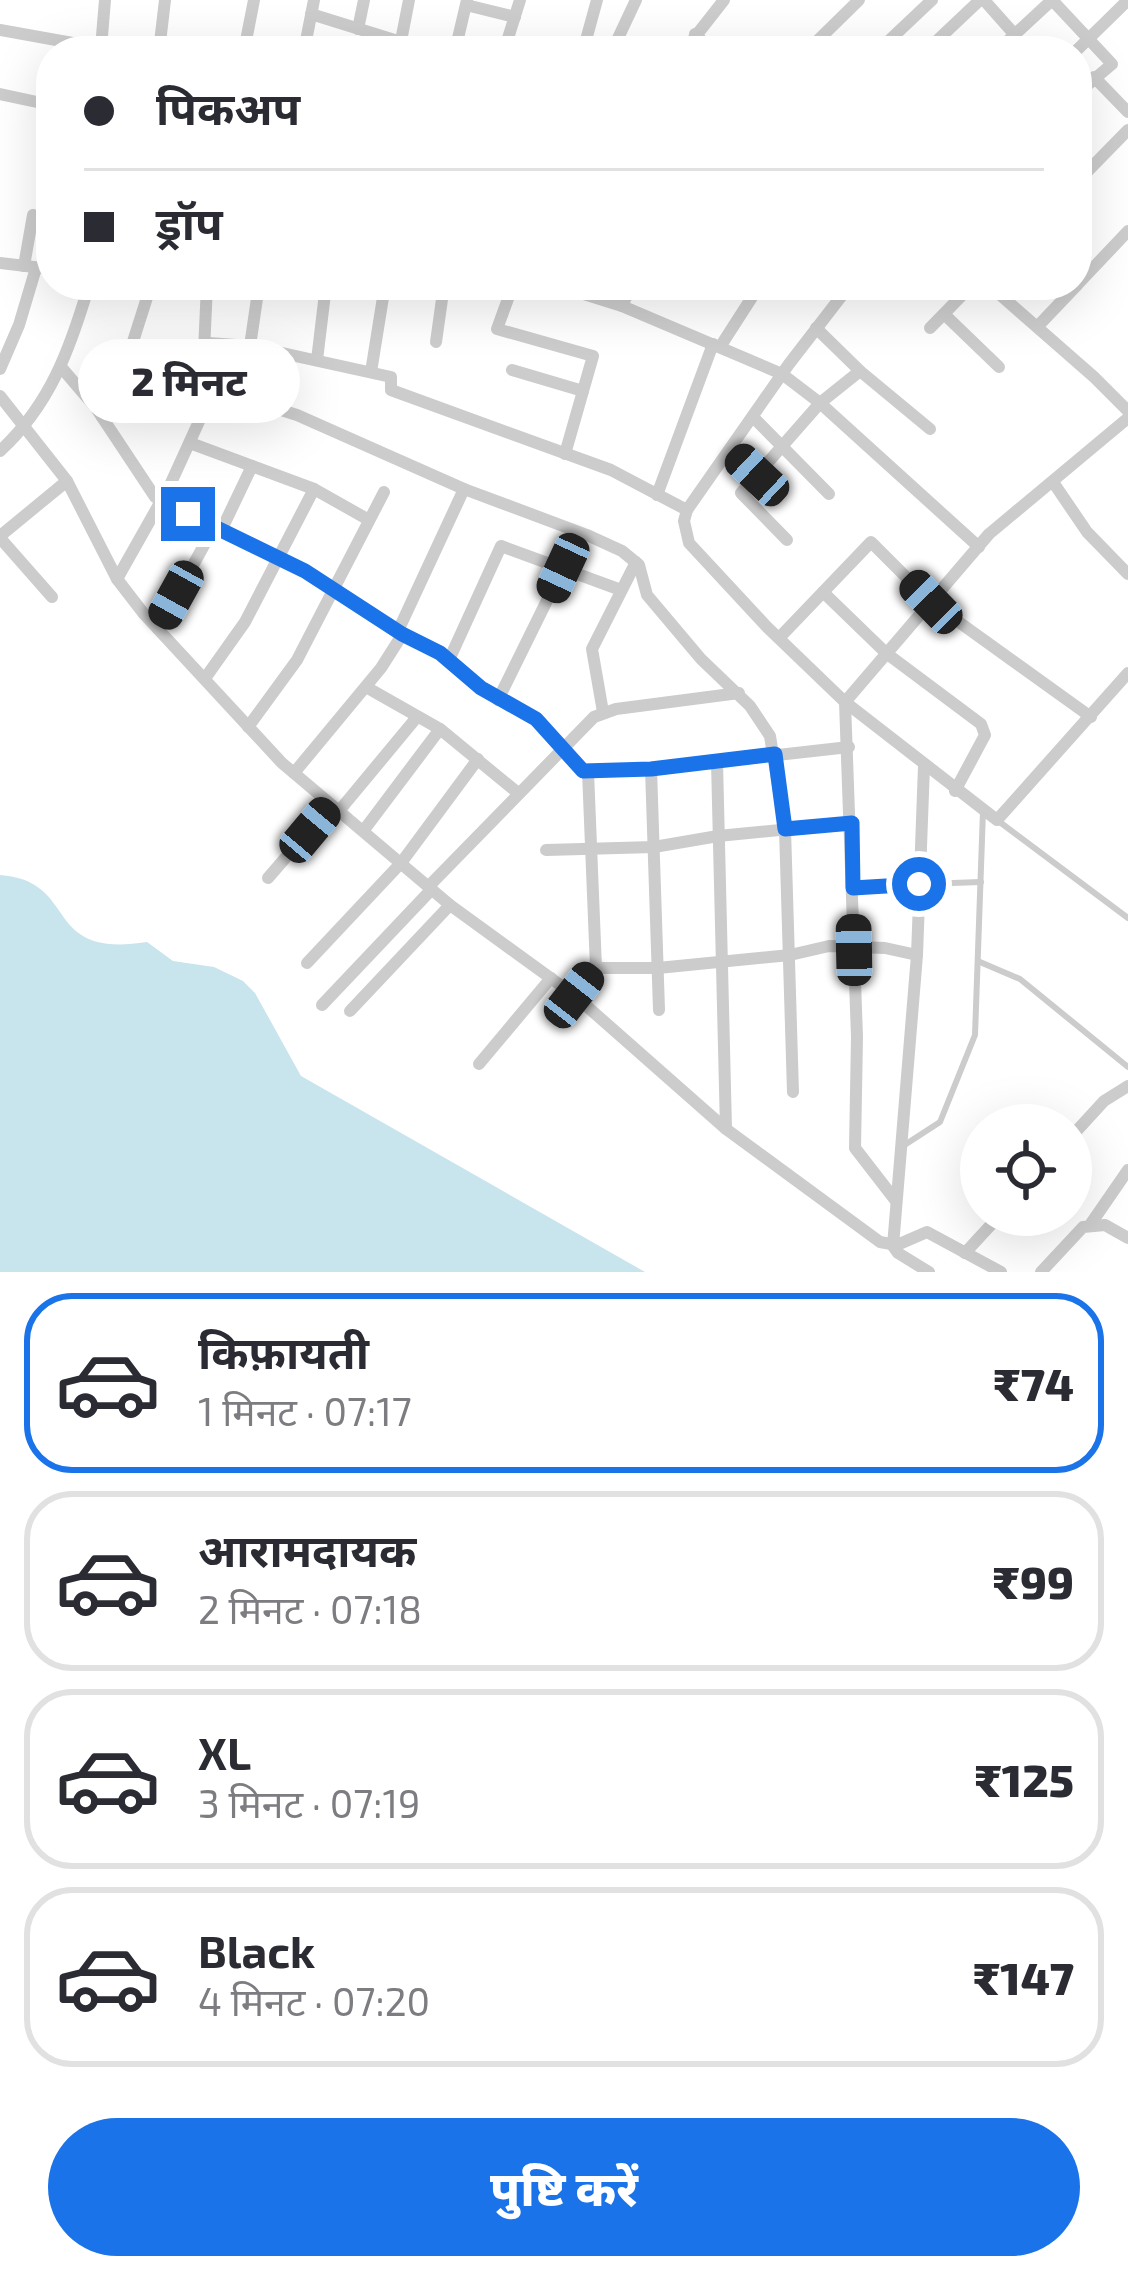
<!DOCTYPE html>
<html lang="hi">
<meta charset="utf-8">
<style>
:root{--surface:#fff;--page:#f7f7f7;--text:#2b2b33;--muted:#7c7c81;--line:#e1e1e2;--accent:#1a73e8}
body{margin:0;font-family:"Exo 2","Noto Sans Devanagari",sans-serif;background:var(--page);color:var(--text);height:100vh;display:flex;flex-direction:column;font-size:45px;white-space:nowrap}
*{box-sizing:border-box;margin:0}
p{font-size:39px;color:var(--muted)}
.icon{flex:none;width:66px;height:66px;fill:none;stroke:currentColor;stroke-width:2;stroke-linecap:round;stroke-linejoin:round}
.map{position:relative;height:1272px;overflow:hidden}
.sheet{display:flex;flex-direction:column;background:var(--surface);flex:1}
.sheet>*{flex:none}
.guide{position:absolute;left:36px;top:36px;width:1056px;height:264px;border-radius:48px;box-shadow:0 12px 48px #0002;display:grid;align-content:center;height:264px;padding:0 48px;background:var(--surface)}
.fabs{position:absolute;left:960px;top:1104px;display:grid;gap:24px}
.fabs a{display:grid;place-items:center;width:132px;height:132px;border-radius:50%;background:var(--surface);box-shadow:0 12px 48px #0002;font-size:60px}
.end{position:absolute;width:54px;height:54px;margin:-27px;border:15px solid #1a73e8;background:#fff;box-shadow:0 0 0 6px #fff}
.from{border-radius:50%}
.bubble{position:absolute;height:84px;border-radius:42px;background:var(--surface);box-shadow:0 12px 48px #0002;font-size:39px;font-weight:800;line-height:84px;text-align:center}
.car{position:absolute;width:36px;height:72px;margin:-36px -18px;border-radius:15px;box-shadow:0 0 9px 3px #0007;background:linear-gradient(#222 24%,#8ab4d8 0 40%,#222 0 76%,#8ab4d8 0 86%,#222 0)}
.guide b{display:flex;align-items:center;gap:42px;height:114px;font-size:45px}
.guide b+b{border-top:3px solid var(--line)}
.guide i{width:30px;height:30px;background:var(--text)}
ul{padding:21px 0 0;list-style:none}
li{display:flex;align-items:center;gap:36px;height:180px;margin:0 24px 18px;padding:0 24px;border:6px solid var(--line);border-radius:48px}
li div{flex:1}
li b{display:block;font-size:45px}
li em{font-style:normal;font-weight:800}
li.active{border-color:var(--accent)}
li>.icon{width:108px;height:108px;stroke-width:1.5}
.cta{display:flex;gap:24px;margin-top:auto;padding:24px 48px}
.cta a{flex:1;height:138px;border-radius:72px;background:var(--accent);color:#fff;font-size:48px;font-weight:800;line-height:138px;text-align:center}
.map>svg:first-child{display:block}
.water{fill:#c8e4ed}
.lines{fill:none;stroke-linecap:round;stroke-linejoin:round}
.lane{stroke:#ccc;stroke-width:6}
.street{stroke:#ccc;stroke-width:12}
.route{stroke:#1a73e8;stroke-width:15}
</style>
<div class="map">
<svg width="1128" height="1272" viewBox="0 0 1128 1272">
<rect width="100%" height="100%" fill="#fff"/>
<!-- water -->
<path class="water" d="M0,875c81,6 40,84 147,67l26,19 41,6 29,14 12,12 46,83 344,196h-645z"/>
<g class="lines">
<!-- lane -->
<g class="lane">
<polyline points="997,820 1128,918"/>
<polyline points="923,884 981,882"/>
<polyline points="980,962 1020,979 1128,1067"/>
<polyline points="903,1146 940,1122 975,1035 983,811"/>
</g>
<!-- street -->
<g class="street">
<polyline points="984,0 1015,35"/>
<polyline points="466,5 515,17"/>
<polyline points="311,14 401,42"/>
<polyline points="358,29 364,0"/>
<polyline points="0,30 117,51"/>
<polyline points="695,34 712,51"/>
<polyline points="101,48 105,0"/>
<polyline points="159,51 165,0"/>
<polyline points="244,51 254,0"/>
<polyline points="304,51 314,0"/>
<polyline points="399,51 409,0"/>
<polyline points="455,51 467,0"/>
<polyline points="504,51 520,0"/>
<polyline points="583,51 597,0"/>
<polyline points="612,51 636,0"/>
<polyline points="684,51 724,0"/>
<polyline points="807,51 859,0"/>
<polyline points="878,51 932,0"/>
<polyline points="926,51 980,0"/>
<polyline points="997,51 1052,0 1112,64 1077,94"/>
<polyline points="1076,51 1128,0"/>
<polyline points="1094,77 1128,112"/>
<polyline points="0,94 51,105"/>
<polyline points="1077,182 1128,130"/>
<polyline points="0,263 51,269"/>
<polyline points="24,266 33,215"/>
<polyline points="259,285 250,346 391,377 391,390 611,470 687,510"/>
<polyline points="513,285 497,329 593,356 565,454"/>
<polyline points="555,285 622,306 782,374 820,403 979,547"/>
<polyline points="850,285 789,364 687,510 684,521 689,543 766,626 845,702 997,820 1128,673"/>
<polyline points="989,285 1094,377 1128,411"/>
<polyline points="1077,285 1128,231"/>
<polyline points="622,306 632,285"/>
<polyline points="944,314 999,367"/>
<polyline points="1038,326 1077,285"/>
<polyline points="816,328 860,371 930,429"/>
<polyline points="930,328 972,285"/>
<polyline points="436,342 444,285"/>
<polyline points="208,343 250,346"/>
<polyline points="720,347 756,291"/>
<polyline points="317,360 326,285"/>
<polyline points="61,367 96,408 155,497 306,571 402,635 440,653 481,688 536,719 583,771 651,769 849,747"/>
<polyline points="0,369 19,325 36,268"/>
<polyline points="512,370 583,391"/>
<polyline points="371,372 385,285"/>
<polyline points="205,386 297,415 464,489 587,535 622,551 639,565 647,595 701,659 750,706 770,736 785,829 793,1092"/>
<polyline points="0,396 67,481 117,579 144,614 282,763 450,905 574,995 726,1129 880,1242 897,1245 927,1232 1001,1272"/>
<polyline points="102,417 130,351 151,285"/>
<polyline points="753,417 829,494"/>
<polyline points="190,443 314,489 369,520"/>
<polyline points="730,450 757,475"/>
<path d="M0,451c50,-46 70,-102 89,-166"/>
<polyline points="1053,482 1087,532 1128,574"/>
<polyline points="657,495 713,344"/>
<polyline points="221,531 252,466"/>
<polyline points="0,536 67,481"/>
<polyline points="0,538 52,597"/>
<polyline points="787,540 741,493 820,403 860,371"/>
<polyline points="117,579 170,485 201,417 207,285"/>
<polyline points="823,592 886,653 981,724 985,735 955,791"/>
<polyline points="158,629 214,527"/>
<polyline points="398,631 464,489"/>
<polyline points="780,637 871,542 931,602 1091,717"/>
<polyline points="449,660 501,546 621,590"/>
<polyline points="206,677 245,622 314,489"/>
<polyline points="366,687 440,729 518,793"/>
<polyline points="498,700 563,568"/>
<polyline points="603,712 592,649 636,562"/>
<polyline points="248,727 297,660 384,492"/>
<polyline points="717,762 726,1129"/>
<polyline points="924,766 917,955 893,1246 898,1253 929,1272"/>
<polyline points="651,769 659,1010"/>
<polyline points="294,773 381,668 402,635"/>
<polyline points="339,811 417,717"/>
<polyline points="364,830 440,729"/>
<polyline points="546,850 654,847 718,836 852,823"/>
<polyline points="268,878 331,805"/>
<polyline points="429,886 594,717 616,709 739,693"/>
<polyline points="853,888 919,884"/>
<polyline points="307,963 401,863 478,759"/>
<polyline points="596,968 658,968 790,955 829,946 885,948 917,955"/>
<polyline points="574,995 596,968 588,772"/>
<polyline points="322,1005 432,889"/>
<polyline points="350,1011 450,905"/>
<polyline points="479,1064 551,978"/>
<polyline points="1071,1137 1104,1101 1128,1086"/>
<polyline points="896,1201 855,1148 857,1037 845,702 989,534 1128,418"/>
<polyline points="1090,1225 1128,1170"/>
<polyline points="965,1253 1000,1215"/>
<polyline points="1041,1272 1083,1227 1105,1225 1128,1238"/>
</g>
</g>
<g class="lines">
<!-- route -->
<polyline class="route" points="188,514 305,571 402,634 440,653 481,688 536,719 583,771 651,769 775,754 785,829 852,823 853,888 919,884"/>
</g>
</svg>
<div class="fabs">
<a><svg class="icon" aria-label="locate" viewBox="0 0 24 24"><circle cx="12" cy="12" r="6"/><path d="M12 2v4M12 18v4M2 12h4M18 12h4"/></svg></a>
</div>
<i class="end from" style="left:919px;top:884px"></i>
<i class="end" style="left:188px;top:514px"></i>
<div class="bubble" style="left:78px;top:339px;width:222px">2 मिनट</div>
<i class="car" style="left:757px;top:475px;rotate:313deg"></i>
<i class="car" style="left:563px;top:568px;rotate:205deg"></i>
<i class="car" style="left:176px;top:595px;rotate:209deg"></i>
<i class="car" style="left:931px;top:602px;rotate:316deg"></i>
<i class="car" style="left:310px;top:830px;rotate:40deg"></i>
<i class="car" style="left:854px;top:950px;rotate:359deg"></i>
<i class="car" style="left:574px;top:995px;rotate:38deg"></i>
<div class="guide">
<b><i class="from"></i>पिकअप</b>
<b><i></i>ड्रॉप</b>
</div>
</div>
<section class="sheet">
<ul>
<li class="active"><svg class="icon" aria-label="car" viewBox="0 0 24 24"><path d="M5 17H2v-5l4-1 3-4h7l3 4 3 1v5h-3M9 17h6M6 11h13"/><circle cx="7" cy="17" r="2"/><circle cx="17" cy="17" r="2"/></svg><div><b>किफ़ायती</b><p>1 मिनट · 07:17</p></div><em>₹74</em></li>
<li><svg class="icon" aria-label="car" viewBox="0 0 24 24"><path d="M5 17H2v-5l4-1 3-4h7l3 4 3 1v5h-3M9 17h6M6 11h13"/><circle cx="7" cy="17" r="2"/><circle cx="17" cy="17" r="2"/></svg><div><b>आरामदायक</b><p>2 मिनट · 07:18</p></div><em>₹99</em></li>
<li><svg class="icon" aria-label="car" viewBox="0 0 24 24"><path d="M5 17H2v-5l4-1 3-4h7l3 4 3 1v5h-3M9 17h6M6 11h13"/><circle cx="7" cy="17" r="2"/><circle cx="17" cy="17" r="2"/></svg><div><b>XL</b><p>3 मिनट · 07:19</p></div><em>₹125</em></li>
<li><svg class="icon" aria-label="car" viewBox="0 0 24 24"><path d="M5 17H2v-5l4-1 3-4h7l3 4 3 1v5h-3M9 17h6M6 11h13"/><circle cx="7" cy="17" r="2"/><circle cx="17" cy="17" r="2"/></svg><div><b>Black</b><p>4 मिनट · 07:20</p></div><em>₹147</em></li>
</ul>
<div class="cta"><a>पुष्टि करें</a></div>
</section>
